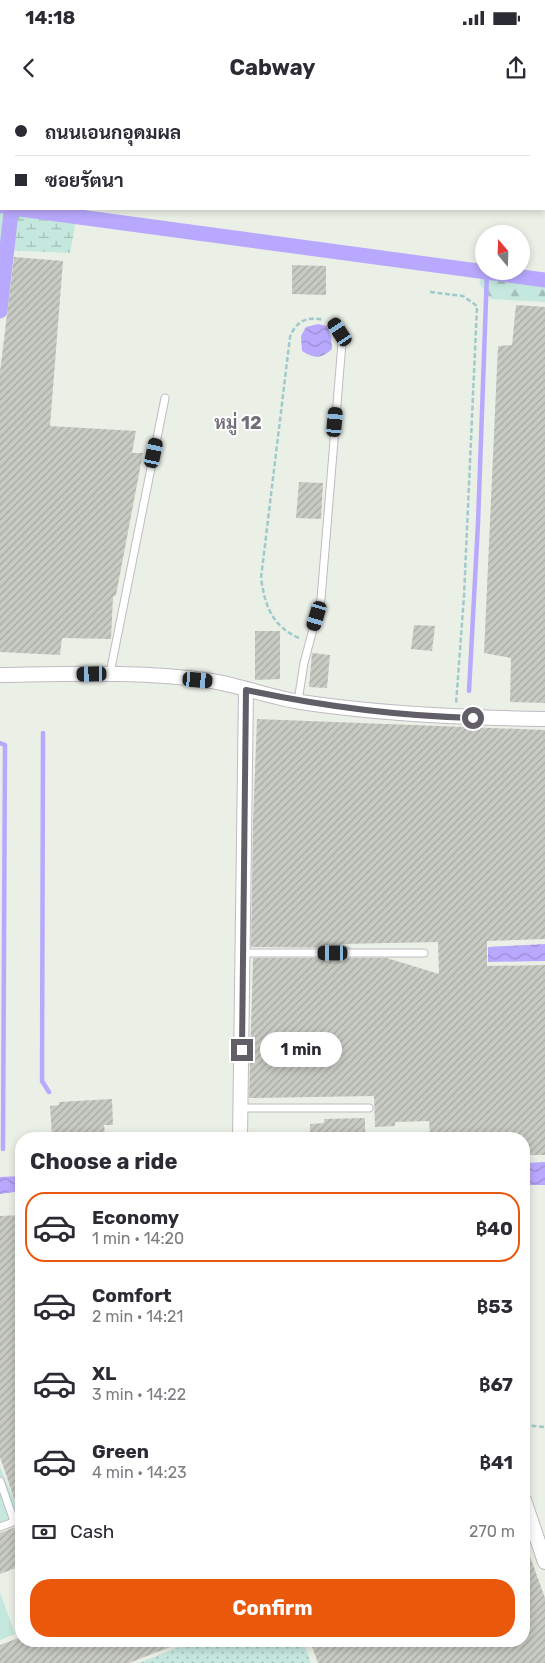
<!DOCTYPE html>
<meta charset="utf-8">
<style>
:root{--surface:#fff;--page:#f7f7f7;--text:#2b2b33;--muted:#7c7c81;--line:#e1e1e2;--accent:#ea580c}
body{margin:0;font-family:Rubik,Sarabun,sans-serif;background:var(--page);color:var(--text);height:100vh;display:flex;flex-direction:column;font-size:19px;white-space:nowrap}
*{box-sizing:border-box;margin:0}
p{font-size:16px;color:var(--muted)}
.icon{flex:none;width:28px;height:28px;fill:none;stroke:currentColor;stroke-width:2;stroke-linecap:round;stroke-linejoin:round}
.map{position:relative;flex:1;overflow:hidden}
.side{position:absolute;left:15px;top:1032px;width:515px;height:515px;display:flex;flex-direction:column;background:var(--surface);border-radius:20px;box-shadow:0 2px 8px #0003}
.side>*{flex:none}
.top-card{position:absolute;left:0px;top:0px;width:545px;height:110px;box-shadow:0 2px 8px #0003;display:grid;align-content:center;height:110px;padding:0 15px;background:var(--surface)}
.needle{width:32px;rotate:341deg}
.fabs{position:absolute;left:475px;top:125px;display:grid;gap:10px}
.fabs a{display:grid;place-items:center;width:55px;height:55px;border-radius:50%;background:var(--surface);box-shadow:0 2px 8px #0003;font-size:25px}
.end{position:absolute;width:22px;height:22px;margin:-11px;border:6px solid #615e67;background:#fff;box-shadow:0 0 0 2px #fff}
.from{border-radius:50%}
.bubble{position:absolute;height:35px;border-radius:18px;background:var(--surface);box-shadow:0 2px 8px #0003;font-size:16px;font-weight:700;line-height:35px;text-align:center}
.car{position:absolute;width:15px;height:30px;margin:-15px -8px;border-radius:6px;box-shadow:0 0 4px 1px #0007;background:linear-gradient(#222 24%,#8ab4d8 0 40%,#222 0 76%,#8ab4d8 0 86%,#222 0)}
.top-card b{display:flex;align-items:center;gap:18px;height:48px;font-size:19px}
.top-card b+b{border-top:1px solid var(--line)}
.top-card i{width:12px;height:12px;background:var(--text)}
ul{padding:0;list-style:none}
li{display:flex;align-items:center;gap:15px;height:70px;margin:0 10px 8px;padding:0 5px;border:2px solid transparent;border-radius:20px}
li div{flex:1}
li b{display:block;font-size:19px}
li em{font-style:normal;font-weight:700}
li.on{border-color:var(--accent)}
li>.icon{width:45px;height:45px;stroke-width:1.5}
h2{padding:0 15px;font-size:22px;line-height:60px}
.pay{display:flex;align-items:center;gap:12px;height:55px;padding:0 15px;font-size:19px}
.pay p{margin-inline-start:auto}
.button{display:flex;gap:10px;margin-top:auto;padding:10px 15px}
.button a{flex:1;height:58px;border-radius:20px;background:var(--accent);color:#fff;font-size:20px;font-weight:700;line-height:58px;text-align:center}
.status{display:flex;justify-content:space-between;align-items:center;height:35px;padding:0 25px;background:var(--surface);direction:ltr}
.status svg{height:14px;fill:currentColor}
header{display:flex;justify-content:space-between;align-items:center;height:65px;padding:0 15px;background:var(--surface);font-size:22px;font-weight:700}
.map>svg:first-child{display:block}
.grass{fill:#c4e7de}
.forest{fill:url(#forest-firs)}
.wetland{fill:url(#wetland-marsh)}
.garden{fill:url(#garden-dots)}
.water{fill:url(#water-waves)}
.lines{fill:none;stroke-linecap:round;stroke-linejoin:round}
.stream{stroke:#b9a9fe;stroke-width:4.5}
.canal{stroke:#b9a9fe;stroke-width:15}
.building{fill:url(#building-hatch)}
.lane-casing{stroke:#bebbc2;stroke-width:9}
.street-casing{stroke:#bebbc2;stroke-width:16}
.path{stroke:#9fc9cb;stroke-width:2.5;stroke-dasharray:5 2.5;stroke-linecap:butt}
.lane{stroke:#fff;stroke-width:7}
.street{stroke:#fff;stroke-width:14}
.route{stroke:#615e67;stroke-width:6}
.labels{text-anchor:middle;stroke-width:4;stroke-linejoin:round;paint-order:stroke}
.neighbourhood-label{font-size:18px;font-weight:bold;fill:#726f79;stroke:#fff}
</style>
<div class="status"><b>14:18</b><svg viewBox="0 0 49 12"><path d="M0 12V9h3v3zM5 12V6h3v6zM10 12V3h3v9zM15 12V0h3v12zM26 1h20v11H26zM47 4h2v5h-2z"/></svg></div>
<header><svg class="icon" aria-label="back" viewBox="0 0 24 24"><path d="M15 5l-7 7 7 7"/></svg>Cabway<svg class="icon" aria-label="share" viewBox="0 0 24 24"><path d="M12 15V3M7 8l5-5 5 5M5 13v7h14v-7"/></svg></header>
<div class="map">
<svg width="545" height="1563" viewBox="0 0 545 1563">
<defs>
<pattern id="forest-firs" width="22" height="20" patternUnits="userSpaceOnUse" patternTransform="scale(1.25)"><rect width="22" height="20" fill="#c4e7de"/><path d="M5 1l3.5 6h-7zM16 11l3.5 6h-7z" fill="#a3beb8"/></pattern>
<pattern id="wetland-marsh" width="20" height="14" patternUnits="userSpaceOnUse" patternTransform="scale(1.25)"><rect width="20" height="14" fill="#c4e7de"/><path d="M1 5h8M5 5V1M11 12h8M15 12V8" fill="none" stroke="#a3beb8"/></pattern>
<pattern id="garden-dots" width="8" height="8" patternUnits="userSpaceOnUse" patternTransform="scale(1.25)"><rect width="8" height="8" fill="#c4e7de"/><path d="M2 2h.1M6 6h.1" fill="none" stroke="#a3beb8" stroke-width="1.8" stroke-linecap="round"/></pattern>
<pattern id="water-waves" width="16" height="10" patternUnits="userSpaceOnUse" patternTransform="scale(1.25)"><rect width="16" height="10" fill="#b9a9fe"/><path d="M0 5q4-4 8 0t8 0" fill="none" stroke="#9a8dd1"/></pattern>
<pattern id="building-hatch" width="6" height="6" patternUnits="userSpaceOnUse" patternTransform="scale(1.25)"><rect width="6" height="6" fill="#c8cbc3"/><path d="M-1 1l2-2M0 6l6-6M5 7l2-2" fill="none" stroke="#a6a8a2"/></pattern>
</defs>
<rect width="100%" height="100%" fill="#ebf0e7"/>
<!-- grass -->
<g class="grass">
<polygon points="0,1367 20,1414 0,1422"/>
<polygon points="0,1492 15,1534 0,1540"/>
</g>
<!-- forest -->
<g class="forest">
<polygon points="0,0 108,0 1,1 1,98"/>
<polygon points="484,171 521,171 545,173 545,202 491,199 479,183"/>
</g>
<!-- wetland -->
<polygon class="wetland" points="0,98 1,109 78,109 70,153 0,150"/>
<!-- garden -->
<polygon class="garden" points="194,1541 303,1541 311,1563 139,1563"/>
<!-- water -->
<g class="water">
<path d="M318,224l9,2 4,11 1,12c-12,11 -18,9 -30,2l-1,-15 5,-9z"/>
<polygon points="545,844 545,861 488,862 488,847"/>
<polygon points="545,1062 545,1085 524,1085 524,1063"/>
<polygon points="21,1076 21,1091 0,1094 0,1077"/>
</g>
<g class="lines">
<!-- stream -->
<g class="stream">
<polyline points="469,591 478,423 487,172"/>
<polyline points="43,633 42,981 49,992"/>
<polyline points="0,643 5,645 3,1049"/>
</g>
<!-- canal -->
<g class="canal">
<polyline points="0,106 1,106"/>
<polyline points="20,109 545,180"/>
<polyline points="0,211 11,112"/>
</g>
</g>
<!-- building -->
<g class="building">
<polygon points="14,157 63,161 50,326 136,331 132,353 143,353 116,495 113,497 111,539 62,538 60,555 0,552 0,272"/>
<polygon points="292,165 326,166 326,195 292,194"/>
<polygon points="516,205 545,207 545,603 510,602 511,558 484,553 498,246 512,245"/>
<polygon points="299,382 323,383 321,419 296,418"/>
<polygon points="414,525 435,526 432,551 411,549"/>
<polygon points="255,531 280,531 280,579 255,580"/>
<polygon points="312,553 330,555 327,588 309,587"/>
<polygon points="257,619 545,630 545,839 487,841 487,866 545,865 545,1055 524,1055 524,1039 483,1039 483,1035 430,1035 429,1021 395,1022 395,1026 375,1027 374,996 249,998 253,858 387,858 439,874 438,842 340,844 351,848 251,847 253,722"/>
<polygon points="112,999 113,1025 104,1025 105,1035 85,1036 85,1039 61,1039 61,1036 52,1036 50,1006 59,1005 59,1002"/>
<polygon points="365,1018 365,1039 310,1039 310,1024 324,1023 324,1019"/>
<polygon points="21,1115 21,1412 19,1413 0,1357 0,1116"/>
<polygon points="21,1425 21,1466 0,1474 0,1433"/>
<polygon points="525,1443 545,1498 545,1563 318,1563 310,1541 524,1541 524,1444"/>
<polygon points="21,1537 21,1541 183,1542 129,1563 0,1563 0,1545"/>
</g>
<g class="lines">
<!-- lane casing -->
<g class="lane-casing">
<g id="lane">
<polyline points="110,573 165,298"/>
<polyline points="298,601 304,563 321,499 342,243 340,232 334,223"/>
<polyline points="243,853 424,853"/>
<polyline points="241,1008 369,1008"/>
<polyline points="0,1381 14,1421"/>
<polyline points="0,1427 21,1419"/>
</g>
</g>
<!-- street casing -->
<g class="street-casing">
<g id="street">
<path d="M0,575c70,-1 142,-4 212,6 29,5 58,16 88,21 81,12 163,16 245,17"/>
<polyline points="240,1039 246,590"/>
<polyline points="524,1400 545,1462"/>
</g>
</g>
<!-- path -->
<g class="path">
<polyline points="430,192 463,196 477,206 464,496 456,604"/>
<path d="M299,538c-27,-12 -34,-32 -38,-60l29,-241c6,-16 17,-21 34,-17"/>
<polyline points="524,1325 545,1327"/>
</g>
<!-- lane -->
<use href="#lane" class="lane"/>
<!-- street -->
<use href="#street" class="street"/>
</g>
<g class="lines">
<!-- route -->
<path class="route" d="M242,950l4,-360c75,16 151,26 227,28"/>
</g>
<g class="labels">
<!-- neighbourhood labels -->
<g class="neighbourhood-label">
<text x="238" y="329">หมู่ 12</text>
</g>
</g>
</svg>
<div class="fabs">
<a><svg class="needle" viewBox="-14 -14 28 28"><path d="M0-13l5 13h-10z" fill="#e53935"/><path d="M0 13l5-13h-10z" fill="#7c7c81"/></svg></a>
</div>
<i class="end from" style="left:473px;top:618px"></i>
<i class="end" style="left:242px;top:950px"></i>
<div class="bubble" style="left:260px;top:932px;width:82px">1 min</div>
<i class="car" style="left:340px;top:232px;rotate:327deg"></i>
<i class="car" style="left:335px;top:322px;rotate:5deg"></i>
<i class="car" style="left:154px;top:353px;rotate:12deg"></i>
<i class="car" style="left:317px;top:516px;rotate:197deg"></i>
<i class="car" style="left:92px;top:574px;rotate:269deg"></i>
<i class="car" style="left:198px;top:580px;rotate:95deg"></i>
<i class="car" style="left:333px;top:853px;rotate:270deg"></i>
<div class="top-card">
<b><i class="from"></i>ถนนเอนกอุดมผล</b>
<b><i></i>ซอยรัตนา</b>
</div>
<section class="side">
<h2>Choose a ride</h2>
<ul>
<li class="on"><svg class="icon" aria-label="car" viewBox="0 0 24 24"><path d="M5 17H2v-5l4-1 3-4h7l3 4 3 1v5h-3M9 17h6M6 11h13"/><circle cx="7" cy="17" r="2"/><circle cx="17" cy="17" r="2"/></svg><div><b>Economy</b><p>1 min · 14:20</p></div><em>฿40</em></li>
<li><svg class="icon" aria-label="car" viewBox="0 0 24 24"><path d="M5 17H2v-5l4-1 3-4h7l3 4 3 1v5h-3M9 17h6M6 11h13"/><circle cx="7" cy="17" r="2"/><circle cx="17" cy="17" r="2"/></svg><div><b>Comfort</b><p>2 min · 14:21</p></div><em>฿53</em></li>
<li><svg class="icon" aria-label="car" viewBox="0 0 24 24"><path d="M5 17H2v-5l4-1 3-4h7l3 4 3 1v5h-3M9 17h6M6 11h13"/><circle cx="7" cy="17" r="2"/><circle cx="17" cy="17" r="2"/></svg><div><b>XL</b><p>3 min · 14:22</p></div><em>฿67</em></li>
<li><svg class="icon" aria-label="car" viewBox="0 0 24 24"><path d="M5 17H2v-5l4-1 3-4h7l3 4 3 1v5h-3M9 17h6M6 11h13"/><circle cx="7" cy="17" r="2"/><circle cx="17" cy="17" r="2"/></svg><div><b>Green</b><p>4 min · 14:23</p></div><em>฿41</em></li>
</ul>
<div class="pay"><svg class="icon" aria-label="cash" viewBox="0 0 24 24"><path d="M3 7h18v10H3z"/><circle cx="12" cy="12" r="2"/></svg>Cash<p>270 m</p></div>
<div class="button"><a>Confirm</a></div>
</section>
</div>
